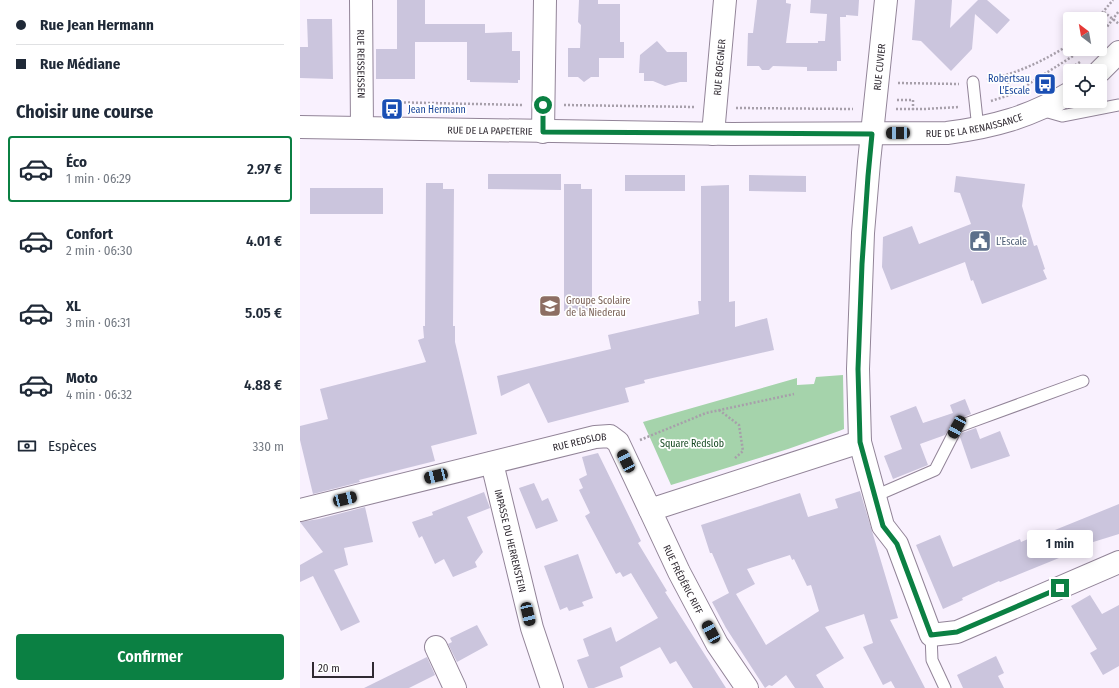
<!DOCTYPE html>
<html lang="fr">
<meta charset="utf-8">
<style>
:root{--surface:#fff;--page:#f6f6f7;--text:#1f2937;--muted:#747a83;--line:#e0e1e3;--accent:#0b8043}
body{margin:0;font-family:"Fira Sans Condensed",sans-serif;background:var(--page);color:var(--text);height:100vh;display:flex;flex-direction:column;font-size:15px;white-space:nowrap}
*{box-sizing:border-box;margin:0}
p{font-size:13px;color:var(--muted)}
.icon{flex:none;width:22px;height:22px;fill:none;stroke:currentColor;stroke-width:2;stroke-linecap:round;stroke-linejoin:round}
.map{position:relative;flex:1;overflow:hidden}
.panel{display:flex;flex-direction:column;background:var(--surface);width:300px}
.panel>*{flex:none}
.hud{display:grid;align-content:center;height:88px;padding:0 16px;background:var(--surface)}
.needle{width:26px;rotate:329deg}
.buttons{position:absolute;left:763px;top:12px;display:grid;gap:8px}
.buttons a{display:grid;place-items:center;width:44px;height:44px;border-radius:4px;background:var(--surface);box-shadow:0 2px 10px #0003;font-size:20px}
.scale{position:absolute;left:12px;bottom:10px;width:62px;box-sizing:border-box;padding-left:4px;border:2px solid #302a32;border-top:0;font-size:11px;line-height:14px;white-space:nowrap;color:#302a32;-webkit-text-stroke:3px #fff;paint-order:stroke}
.end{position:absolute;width:18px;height:18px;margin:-9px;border:5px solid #0b8043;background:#fff;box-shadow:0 0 0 2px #fff}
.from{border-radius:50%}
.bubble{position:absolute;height:28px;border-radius:4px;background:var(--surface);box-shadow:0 2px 10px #0003;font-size:13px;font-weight:600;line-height:28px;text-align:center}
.car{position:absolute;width:12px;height:24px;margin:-12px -6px;border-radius:5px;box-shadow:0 0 3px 1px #0007;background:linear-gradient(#222 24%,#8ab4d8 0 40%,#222 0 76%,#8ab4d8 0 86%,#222 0)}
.hud b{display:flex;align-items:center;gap:14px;height:38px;font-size:15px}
.hud b+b{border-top:1px solid var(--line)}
.hud i{width:10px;height:10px;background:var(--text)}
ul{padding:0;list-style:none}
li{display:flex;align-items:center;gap:12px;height:66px;margin:0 8px 6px;padding:0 8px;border:2px solid transparent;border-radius:4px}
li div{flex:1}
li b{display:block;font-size:15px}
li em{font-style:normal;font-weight:600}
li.selected{border-color:var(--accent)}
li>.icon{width:36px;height:36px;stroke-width:1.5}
h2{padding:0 16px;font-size:18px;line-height:48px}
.pay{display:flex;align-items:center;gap:10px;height:44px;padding:0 16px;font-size:15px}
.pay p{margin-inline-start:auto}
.cta{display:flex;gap:8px;margin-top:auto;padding:8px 16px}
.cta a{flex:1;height:46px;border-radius:4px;background:var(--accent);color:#fff;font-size:16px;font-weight:600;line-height:46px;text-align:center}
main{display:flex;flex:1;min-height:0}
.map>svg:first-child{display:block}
.green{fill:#a5d3ab}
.building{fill:#cbc5dd;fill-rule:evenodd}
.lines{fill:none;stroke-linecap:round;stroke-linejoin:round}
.service-casing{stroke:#928498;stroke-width:13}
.minor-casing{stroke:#928498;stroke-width:24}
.path{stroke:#a79faa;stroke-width:2.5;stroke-dasharray:2 2;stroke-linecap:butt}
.service{stroke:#fff;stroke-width:11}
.minor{stroke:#fff;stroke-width:22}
.route{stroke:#0b8043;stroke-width:5}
.labels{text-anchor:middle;stroke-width:3.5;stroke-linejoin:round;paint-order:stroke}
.street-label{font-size:10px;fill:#302a32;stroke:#fff}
.transit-label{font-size:10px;fill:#164399;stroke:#fff;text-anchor:end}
.service-label{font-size:10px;fill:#4e5e75;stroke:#fff;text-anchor:start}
.education-label{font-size:10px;fill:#785e54;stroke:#fff;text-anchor:start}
.park-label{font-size:10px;fill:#174a23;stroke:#fff}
</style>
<main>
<section class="panel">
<div class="hud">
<b><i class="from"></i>Rue Jean Hermann</b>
<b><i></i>Rue Médiane</b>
</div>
<h2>Choisir une course</h2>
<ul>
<li class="selected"><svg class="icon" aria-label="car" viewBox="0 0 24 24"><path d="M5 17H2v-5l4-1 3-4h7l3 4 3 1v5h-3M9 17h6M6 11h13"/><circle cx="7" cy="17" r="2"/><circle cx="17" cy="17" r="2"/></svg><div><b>Éco</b><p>1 min · 06:29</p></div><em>2.97 €</em></li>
<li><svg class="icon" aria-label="car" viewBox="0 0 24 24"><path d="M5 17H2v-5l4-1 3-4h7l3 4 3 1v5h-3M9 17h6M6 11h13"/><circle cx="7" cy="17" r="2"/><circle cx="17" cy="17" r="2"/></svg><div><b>Confort</b><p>2 min · 06:30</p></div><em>4.01 €</em></li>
<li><svg class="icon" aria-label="car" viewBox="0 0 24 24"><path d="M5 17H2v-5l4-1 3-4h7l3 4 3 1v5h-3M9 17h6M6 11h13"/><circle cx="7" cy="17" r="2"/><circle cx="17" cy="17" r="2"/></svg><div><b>XL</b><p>3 min · 06:31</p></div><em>5.05 €</em></li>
<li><svg class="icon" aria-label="car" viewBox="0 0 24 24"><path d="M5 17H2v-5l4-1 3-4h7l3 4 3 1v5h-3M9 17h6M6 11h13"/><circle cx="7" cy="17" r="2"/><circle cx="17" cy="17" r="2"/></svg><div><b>Moto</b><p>4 min · 06:32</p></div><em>4.88 €</em></li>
</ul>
<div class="pay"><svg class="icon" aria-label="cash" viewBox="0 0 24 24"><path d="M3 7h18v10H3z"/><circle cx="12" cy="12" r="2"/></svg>Espèces<p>330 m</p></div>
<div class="cta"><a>Confirmer</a></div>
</section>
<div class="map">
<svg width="819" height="688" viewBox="0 0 819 688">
<rect width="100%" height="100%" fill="#f9f1fe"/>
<!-- green -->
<polygon class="green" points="543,375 544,429 539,431 488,449 371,485 343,422 497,378 497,385 514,384 516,377"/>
<!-- building -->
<g class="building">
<polygon points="97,0 125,0 125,24 185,24 185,33 212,32 212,51 220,51 220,80 218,80 218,83 170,82 170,80 167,80 167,42 115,42 115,79 76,79 76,49 97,49"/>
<polygon points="279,0 298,0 298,4 320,4 320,42 324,42 324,58 299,58 299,77 291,77 284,82 278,77 268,77 268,48 280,48 281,25 278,22"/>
<polygon points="457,0 486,0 486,3 491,4 486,43 518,43 518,41 525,41 527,14 510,13 511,0 559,0 558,16 546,15 546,17 540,17 541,61 537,61 537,71 507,71 507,67 473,66 469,70 462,70 459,66 447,66 448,33 453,33"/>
<polygon points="615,0 652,0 650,28 678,0 687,0 710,20 697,34 675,14 672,49 651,71 621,41 612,40"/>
<polygon points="7,19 32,19 33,79 0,78 0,47 8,47"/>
<polygon points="357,41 367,52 387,52 387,82 380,82 365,86 353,81 344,81 344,73 339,73 340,55"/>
<polygon points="188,174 261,174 261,190 188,189"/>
<rect x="325" y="175" width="60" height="16"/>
<polygon points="449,175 506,176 506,192 449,191"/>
<polygon points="656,176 725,184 722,206 734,246 737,245 745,269 743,270 747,279 682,304 673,280 671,281 665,262 591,290 582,267 583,237 612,226 619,244 671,224 660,193 654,192"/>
<polygon points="126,183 143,183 143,189 154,189 153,326 155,326 155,342 177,434 131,446 135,461 59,480 60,482 13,494 0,440 0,426 28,419 20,389 126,362 118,340 124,338 123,326 125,326"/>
<polygon points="264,184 281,184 281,189 292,189 292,311 264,311"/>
<polygon points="429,185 429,302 435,301 435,327 467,318 474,350 344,380 345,383 325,388 329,402 248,423 229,383 201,396 197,376 311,349 308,335 399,314 398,301 401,301 401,186"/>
<rect x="10" y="188" width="73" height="26"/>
<polygon points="665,399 671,414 654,421 651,424 645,435 620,444 628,465 593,479 584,456 602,449 590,416 616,406 623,423 653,413 650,405"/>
<polygon points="676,428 680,439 700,431 710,456 671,469 660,437 662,433"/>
<polygon points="298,453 341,541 338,543 367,591 365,592 426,688 393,688 376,661 370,664 360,647 320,667 323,677 294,688 288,688 277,660 289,656 283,639 311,627 316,642 358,618 331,573 323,577 320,572 316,574 285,516 290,513 279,490 283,488 279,479 287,475 282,457"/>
<polygon points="234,483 242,501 248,498 258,521 236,529 219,488"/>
<path d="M560,491l38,127 -8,2 35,68h-30l-4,-7 -8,4 -20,-38 10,-4 -9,-29 -39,13 19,31 -28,17 8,13h-29l-9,-13 -14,11 -3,-1 -4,3 -39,-60 -14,-26 17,-9 -17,-40h-2l-9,-28 99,-32 8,24 30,-9 -3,-9zM490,555l2,5 2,-1 13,27 4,-1 8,26 -53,34 -30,-51 19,-10 -8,-15z"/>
<polygon points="184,492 190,508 167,517 183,552 175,562 177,567 153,577 144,559 135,564 122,536 119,538 112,522 133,515 132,512"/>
<polygon points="819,504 819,534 790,543 791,545 700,582 699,581 662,598 663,600 643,609 616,545 640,535 653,567 720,539 721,542 749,530 750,532"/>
<polygon points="65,507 73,542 44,548 48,565 34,570 60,622 41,631 13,576 0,582 0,565 23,552 0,522 19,519"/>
<polygon points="278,554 293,598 282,602 284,606 269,611 267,607 260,610 244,566"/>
<polygon points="790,595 802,614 819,605 819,666 803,675 790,653 797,649 771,606"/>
<polygon points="177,625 188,645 157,662 148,644 152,642 150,638"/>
<polygon points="696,656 704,673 698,676 704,688 663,688 657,675"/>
<polygon points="127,657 135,675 109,688 64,688"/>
</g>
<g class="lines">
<!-- service casing -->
<g class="service-casing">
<g id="service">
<polyline points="673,82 678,129"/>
<polyline points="741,110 762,116 819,105"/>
<polyline points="575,496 635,470 657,427 783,381"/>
<polyline points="631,635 632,660 645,688"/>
</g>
</g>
<!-- minor casing -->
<g class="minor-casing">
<g id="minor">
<path id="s1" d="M61,0l1,128"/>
<polyline points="586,0 569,162 563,233 558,369 560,442 583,526 597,544 631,635 657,632 819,562"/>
<polyline points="800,71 819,52"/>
<path id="s2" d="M0,127l432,7 215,-1c46,-6 83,-16 123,-40"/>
<polyline points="243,132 245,0"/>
<path id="s3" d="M413,134l12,-134"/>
<path id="s4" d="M192,463l40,165 20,60"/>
<path id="s5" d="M0,510l295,-73 15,-1 8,6 32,68 210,-68"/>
<path id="s6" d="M350,510l29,62 38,72 30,44"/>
<polyline points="136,647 155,688"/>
</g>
</g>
<!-- path -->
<g class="path">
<polyline points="804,12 819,24"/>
<polyline points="797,19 813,0"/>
<polyline points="800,36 819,11"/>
<polyline points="765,72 780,62"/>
<polyline points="705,75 713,95"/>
<path d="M687,80c29,-6 59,-20 83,-36"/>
<polyline points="598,83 659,84"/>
<polyline points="597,100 613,100 613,111"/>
<polyline points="691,101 713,94 784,49"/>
<polyline points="84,102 223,105"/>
<polyline points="264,105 395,107"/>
<polyline points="436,108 553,109"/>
<polyline points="596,109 624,109 660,107"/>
<polyline points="419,410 439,425 443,451 434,459"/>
<polyline points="340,440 406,413 494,394"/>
</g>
<!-- service -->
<use href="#service" class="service"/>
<!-- minor -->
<use href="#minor" class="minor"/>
</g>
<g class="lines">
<!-- route -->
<polyline class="route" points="243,105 243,132 572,134 568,176 562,264 558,369 560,442 583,526 597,544 631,635 657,632 760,588"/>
</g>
<!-- icons -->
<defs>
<g id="bus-square" transform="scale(1.15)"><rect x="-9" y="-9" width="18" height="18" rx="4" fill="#1a4fb4" stroke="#fff"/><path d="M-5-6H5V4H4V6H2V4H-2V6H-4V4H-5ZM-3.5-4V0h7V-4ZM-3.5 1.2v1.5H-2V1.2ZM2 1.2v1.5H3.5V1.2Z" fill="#fff"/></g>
<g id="civic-square" transform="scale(1.15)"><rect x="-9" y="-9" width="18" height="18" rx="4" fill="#5c6f8a" stroke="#fff"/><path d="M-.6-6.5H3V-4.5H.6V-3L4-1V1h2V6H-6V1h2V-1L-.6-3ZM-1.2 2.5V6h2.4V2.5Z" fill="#fff"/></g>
<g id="school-square" transform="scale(1.15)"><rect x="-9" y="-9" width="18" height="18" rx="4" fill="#8d6e63" stroke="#fff"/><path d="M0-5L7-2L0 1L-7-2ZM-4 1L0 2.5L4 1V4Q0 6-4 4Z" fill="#fff"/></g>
</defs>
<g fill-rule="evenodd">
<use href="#bus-square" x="745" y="84"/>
<use href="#bus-square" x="92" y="109"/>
<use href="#civic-square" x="680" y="241"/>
<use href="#school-square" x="250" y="306"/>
</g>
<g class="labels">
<!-- street labels -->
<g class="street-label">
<text dy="4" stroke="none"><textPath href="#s1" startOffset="64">RUE REISSEISSEN</textPath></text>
<text dy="4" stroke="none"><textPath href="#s3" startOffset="67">RUE BOEGNER</textPath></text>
<text transform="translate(579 67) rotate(-84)" y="4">RUE CUVIER</text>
<text dy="4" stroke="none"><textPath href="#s2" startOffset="675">RUE DE LA RENAISSANCE</textPath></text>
<text dy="4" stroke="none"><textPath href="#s2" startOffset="190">RUE DE LA PAPETERIE</textPath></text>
<text dy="4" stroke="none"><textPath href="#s5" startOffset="288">RUE REDSLOB</textPath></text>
<text dy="4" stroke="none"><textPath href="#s4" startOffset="80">IMPASSE DU HERRENSTEIN</textPath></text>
<text dy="4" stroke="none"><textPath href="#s6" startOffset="77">RUE FRÉDÉRIC RIFF</textPath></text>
</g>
<!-- transit labels -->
<g class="transit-label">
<text x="730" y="82">Robertsau<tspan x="730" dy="12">L'Escale</tspan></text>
<text x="108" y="113" text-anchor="start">Jean Hermann</text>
</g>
<!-- service labels -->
<g class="service-label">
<text x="696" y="245">L’Escale</text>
</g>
<!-- education labels -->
<g class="education-label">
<text x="266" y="304">Groupe Scolaire<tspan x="266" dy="12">de la Niederau</tspan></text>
</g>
<!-- park labels -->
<g class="park-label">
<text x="392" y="447">Square Redslob</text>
</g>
</g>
</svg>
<div class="buttons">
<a><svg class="needle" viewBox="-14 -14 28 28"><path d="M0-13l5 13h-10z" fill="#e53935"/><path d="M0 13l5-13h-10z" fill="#747a83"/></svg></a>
<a><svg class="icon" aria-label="locate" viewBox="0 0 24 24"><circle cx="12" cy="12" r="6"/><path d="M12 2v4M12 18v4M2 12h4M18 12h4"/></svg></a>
</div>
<div class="scale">20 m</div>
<i class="end from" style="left:243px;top:105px"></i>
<i class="end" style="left:760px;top:588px"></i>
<div class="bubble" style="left:727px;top:530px;width:66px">1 min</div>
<i class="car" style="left:598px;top:133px;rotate:269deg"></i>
<i class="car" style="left:657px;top:427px;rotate:208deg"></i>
<i class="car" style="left:326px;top:461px;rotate:334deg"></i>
<i class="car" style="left:136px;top:476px;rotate:256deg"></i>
<i class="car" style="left:45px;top:499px;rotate:76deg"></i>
<i class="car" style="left:228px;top:614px;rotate:167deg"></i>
<i class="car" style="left:411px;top:632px;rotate:332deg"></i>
</div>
</main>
